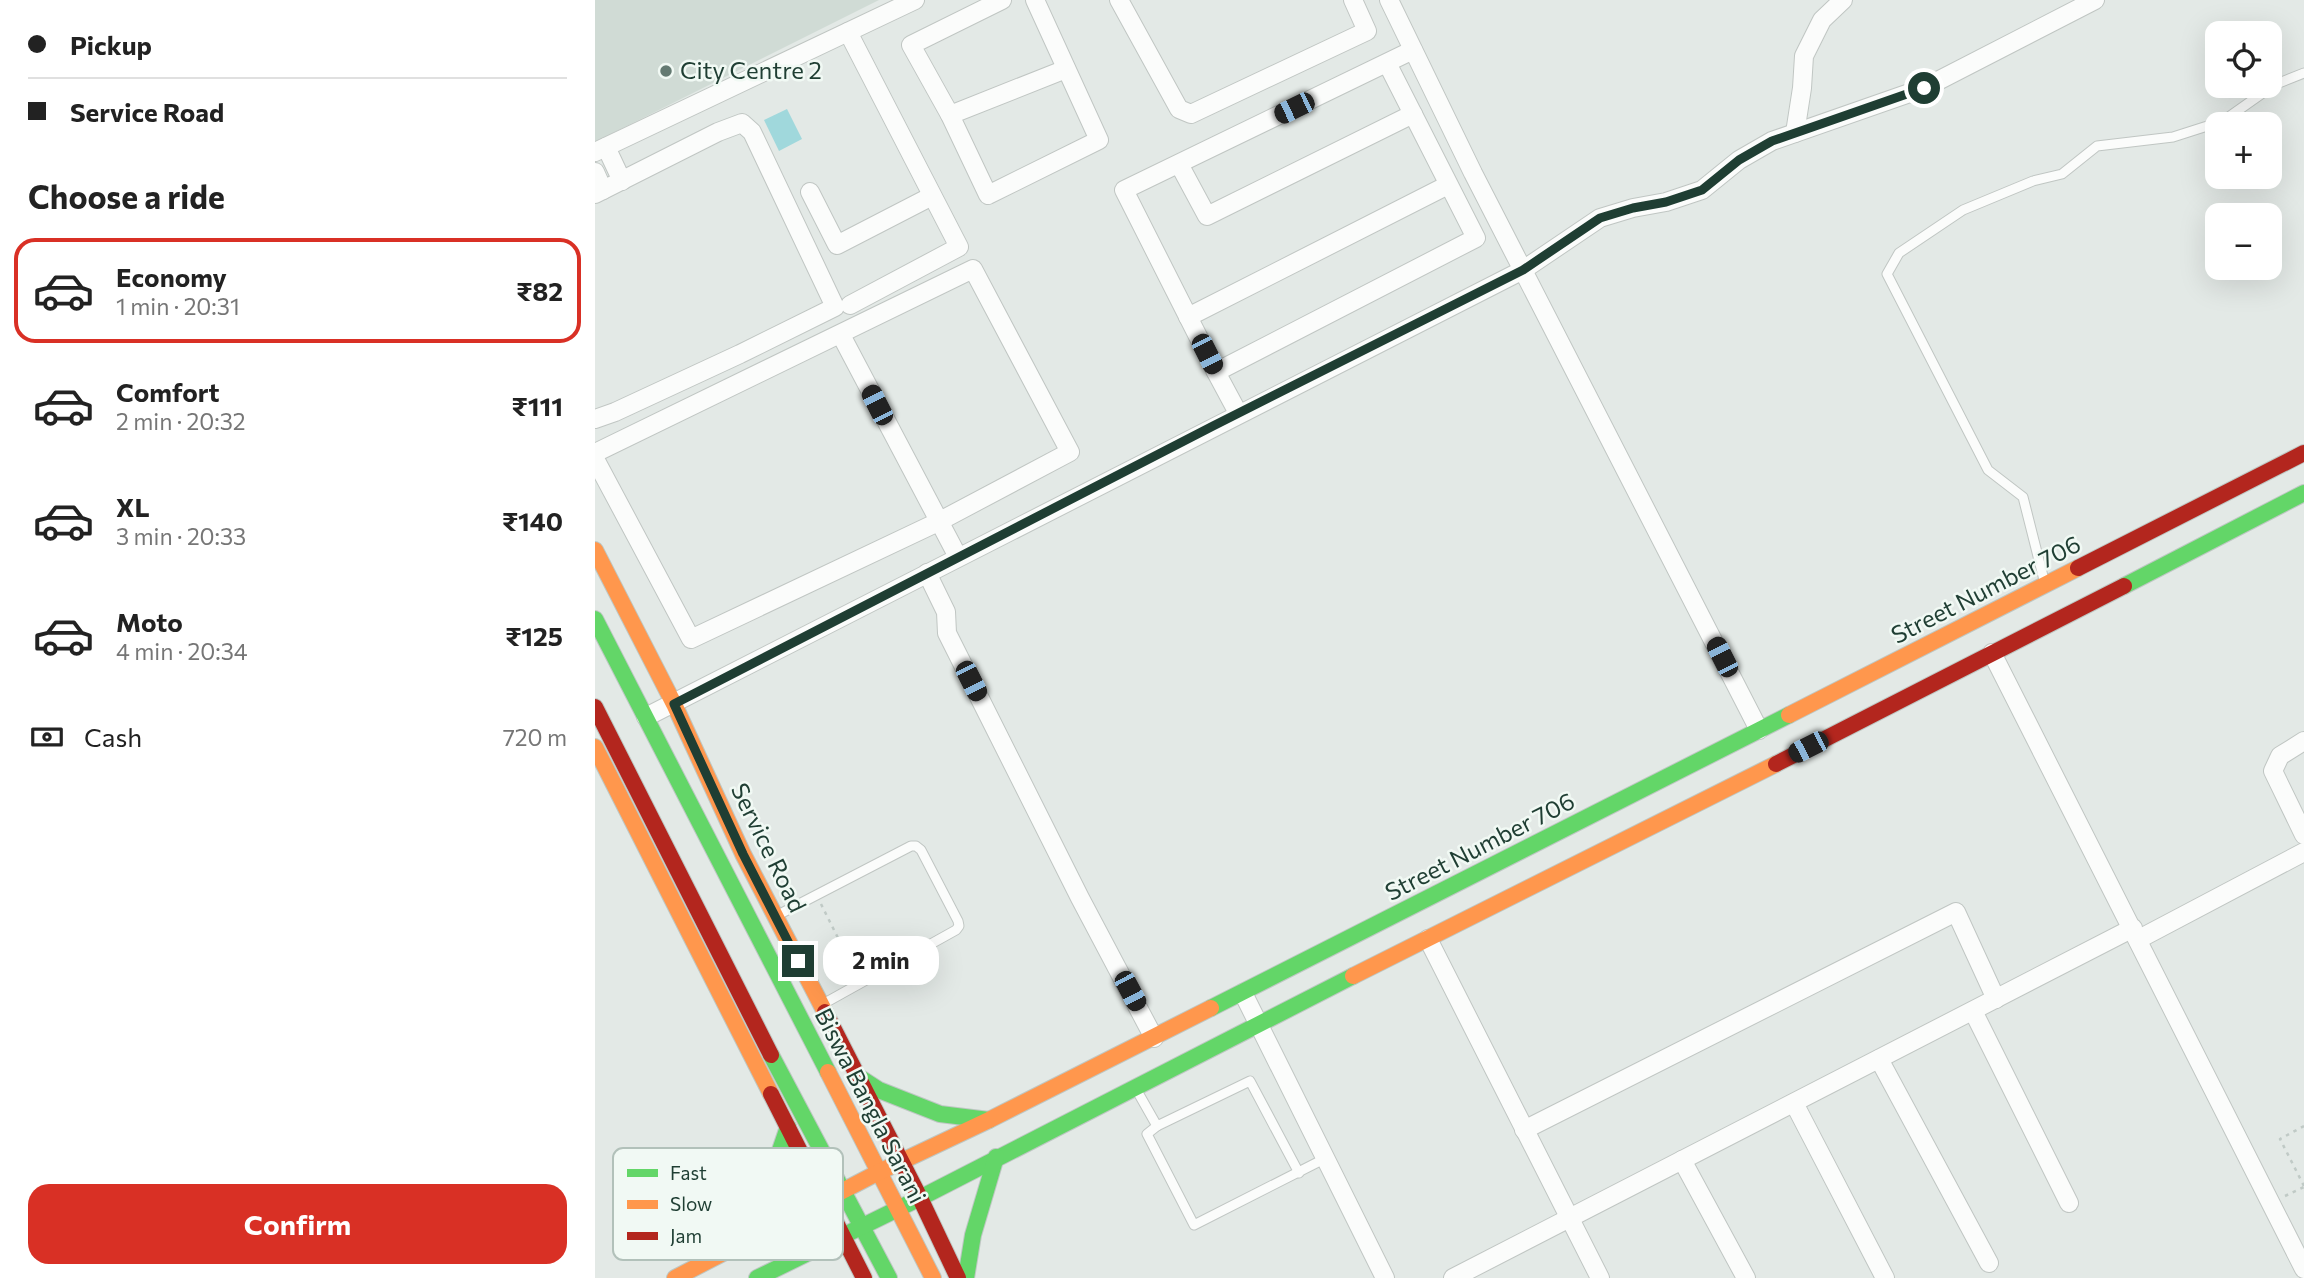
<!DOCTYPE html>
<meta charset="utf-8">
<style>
:root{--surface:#fff;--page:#f6f6f6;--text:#222;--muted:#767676;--line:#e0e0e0;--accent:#d93025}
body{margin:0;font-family:Commissioner,sans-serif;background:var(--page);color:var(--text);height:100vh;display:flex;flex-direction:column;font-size:26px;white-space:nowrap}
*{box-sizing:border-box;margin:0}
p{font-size:23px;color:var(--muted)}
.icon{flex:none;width:38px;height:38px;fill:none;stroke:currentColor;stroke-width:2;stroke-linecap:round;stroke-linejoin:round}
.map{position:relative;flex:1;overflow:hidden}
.panel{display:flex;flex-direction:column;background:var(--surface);width:595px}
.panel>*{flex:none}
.guide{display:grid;align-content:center;height:154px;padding:0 28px;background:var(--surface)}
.buttons{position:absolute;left:1610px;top:21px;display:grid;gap:14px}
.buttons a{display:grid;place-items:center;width:77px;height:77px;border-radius:14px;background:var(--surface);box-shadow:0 7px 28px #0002;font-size:35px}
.end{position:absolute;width:32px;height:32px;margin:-16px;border:9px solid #1f3e33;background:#fff;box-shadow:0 0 0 4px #fff}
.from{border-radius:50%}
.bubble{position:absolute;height:49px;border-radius:21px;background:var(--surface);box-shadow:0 7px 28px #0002;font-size:23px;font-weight:700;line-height:49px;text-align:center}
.car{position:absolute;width:21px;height:42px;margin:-21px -10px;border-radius:9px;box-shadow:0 0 5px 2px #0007;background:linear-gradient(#222 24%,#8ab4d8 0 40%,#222 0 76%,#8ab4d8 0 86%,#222 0)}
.guide b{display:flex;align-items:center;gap:24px;height:66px;font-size:26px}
.guide b+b{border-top:2px solid var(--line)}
.guide i{width:18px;height:18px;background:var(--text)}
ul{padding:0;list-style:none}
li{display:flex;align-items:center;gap:21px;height:105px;margin:0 14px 10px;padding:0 14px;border:4px solid transparent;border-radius:21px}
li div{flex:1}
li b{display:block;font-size:26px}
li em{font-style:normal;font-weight:700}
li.on{border-color:var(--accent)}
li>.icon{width:63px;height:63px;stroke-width:1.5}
h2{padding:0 28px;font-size:32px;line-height:84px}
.pay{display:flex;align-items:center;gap:18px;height:77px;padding:0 28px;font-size:26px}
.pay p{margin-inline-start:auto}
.cta{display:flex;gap:14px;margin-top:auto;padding:14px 28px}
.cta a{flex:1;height:80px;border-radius:21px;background:var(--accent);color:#fff;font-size:28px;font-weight:700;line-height:80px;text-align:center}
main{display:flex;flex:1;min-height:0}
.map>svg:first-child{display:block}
.built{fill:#d0dbd5}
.water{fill:#a0d8dc}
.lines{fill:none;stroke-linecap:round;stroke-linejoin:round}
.lane-casing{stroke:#c0c6c3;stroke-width:11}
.street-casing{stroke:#c0c6c3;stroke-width:20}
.fast-casing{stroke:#bec7c3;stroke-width:18}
.slow-casing{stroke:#bec7c3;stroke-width:18}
.jam-casing{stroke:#bec7c3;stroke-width:18}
.path{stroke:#c0cac6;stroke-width:2.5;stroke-dasharray:3.5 5;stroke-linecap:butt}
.lane{stroke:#fbfcfb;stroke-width:9}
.street{stroke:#fbfcfb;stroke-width:18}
.fast{stroke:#63d668;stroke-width:16}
.slow{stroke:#ff974d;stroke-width:16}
.jam{stroke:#b3261e;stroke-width:16}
.route{stroke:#1f3e33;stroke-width:9}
.poi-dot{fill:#647a72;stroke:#f1f9f4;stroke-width:2.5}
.labels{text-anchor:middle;stroke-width:5;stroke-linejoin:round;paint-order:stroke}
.poi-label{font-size:24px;fill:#1f3e33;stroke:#f1f9f4;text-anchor:start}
.street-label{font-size:24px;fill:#1f3e33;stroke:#f1f9f4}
.key{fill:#f1f9f4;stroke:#b2c1ba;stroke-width:2}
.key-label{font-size:19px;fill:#1f3e33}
</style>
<main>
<section class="panel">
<div class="guide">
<b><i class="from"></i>Pickup</b>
<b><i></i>Service Road</b>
</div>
<h2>Choose a ride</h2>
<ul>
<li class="on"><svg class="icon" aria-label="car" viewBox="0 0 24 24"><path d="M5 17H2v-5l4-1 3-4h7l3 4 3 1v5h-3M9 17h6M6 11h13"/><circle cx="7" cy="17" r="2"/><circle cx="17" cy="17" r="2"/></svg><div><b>Economy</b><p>1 min · 20:31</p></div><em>₹82</em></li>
<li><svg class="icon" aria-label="car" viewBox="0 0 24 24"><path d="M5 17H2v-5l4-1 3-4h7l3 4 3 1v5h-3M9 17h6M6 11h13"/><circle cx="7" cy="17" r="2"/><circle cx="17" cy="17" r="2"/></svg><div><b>Comfort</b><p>2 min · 20:32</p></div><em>₹111</em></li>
<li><svg class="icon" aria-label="car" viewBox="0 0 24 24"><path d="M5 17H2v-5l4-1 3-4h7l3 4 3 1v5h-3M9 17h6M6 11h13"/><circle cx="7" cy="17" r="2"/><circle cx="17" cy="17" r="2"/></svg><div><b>XL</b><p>3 min · 20:33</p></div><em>₹140</em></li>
<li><svg class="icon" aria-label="car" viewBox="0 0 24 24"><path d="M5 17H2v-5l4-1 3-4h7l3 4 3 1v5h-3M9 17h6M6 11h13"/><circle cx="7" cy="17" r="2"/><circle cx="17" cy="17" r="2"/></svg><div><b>Moto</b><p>4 min · 20:34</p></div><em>₹125</em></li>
</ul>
<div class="pay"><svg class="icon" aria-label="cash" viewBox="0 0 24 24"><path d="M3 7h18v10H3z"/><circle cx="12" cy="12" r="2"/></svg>Cash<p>720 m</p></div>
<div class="cta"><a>Confirm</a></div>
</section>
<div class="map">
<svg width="1709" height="1278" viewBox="0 0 1709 1278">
<rect width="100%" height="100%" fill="#e3e9e6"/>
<!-- built -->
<polygon class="built" points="0,0 284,0 0,142"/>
<!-- water -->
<polygon class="water" points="192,109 207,139 184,151 169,120"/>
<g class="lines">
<!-- lane casing -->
<g class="lane-casing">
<g id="lane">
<polyline points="1450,584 1428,497 1393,470 1292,274 1304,253 1368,210 1438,181 1467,174 1502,146 1578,137 1628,121 1679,85 1709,73"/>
<polyline points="181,916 316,846 321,846 326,850 363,921 364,926 361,930 228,1004"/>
<polyline points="541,1089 562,1126 552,1134 599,1225 731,1158"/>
<polyline points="562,1126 655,1081 704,1173"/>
</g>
</g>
<!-- street casing -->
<g class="street-casing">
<g id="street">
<polyline points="407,0 316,45 355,115 393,195 504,140 440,0"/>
<polyline points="524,0 584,109 596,114 772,31 758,0"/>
<polyline points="794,0 878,173 1164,730"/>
<polyline points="253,32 364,247 255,305"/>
<polyline points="792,63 881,238 621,372 529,190 818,50"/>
<polyline points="355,115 471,69"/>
<polyline points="1200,133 1207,88 1209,56 1227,20 1248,0"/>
<polyline points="11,147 27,181"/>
<polyline points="0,152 320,0"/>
<polyline points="584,164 612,216 818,114"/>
<polyline points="0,172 8,190"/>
<polyline points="215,192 242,245 337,196"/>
<polyline points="0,194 123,132 147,123 157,132 240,307 145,354 20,412 0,419"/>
<polyline points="593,317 853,185"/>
<polyline points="246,335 363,557"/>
<polyline points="621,372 643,413"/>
<polyline points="0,453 378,269 475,452 343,522 96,639 0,459"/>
<polyline points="332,573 351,612 352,633 485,898 559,1038"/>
<polyline points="1397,653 1709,1269"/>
<polyline points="51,717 928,270 1005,218 1038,208 1071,202 1107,190 1144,160 1177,141 1329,88 1500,0"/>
<polyline points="1709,741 1685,756 1678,771 1709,835"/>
<polyline points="833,939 1005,1278"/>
<polyline points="1544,939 1709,852"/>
<polyline points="648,993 790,1278"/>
<polyline points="1378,1011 1474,1203"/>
<polyline points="1284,1059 1394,1263"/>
<polyline points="1199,1103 1290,1278"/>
<polyline points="929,1130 1361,912 1401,999"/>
<polyline points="1087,1160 1151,1278"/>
<polyline points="858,1278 1538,928"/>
</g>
</g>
<!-- fast casing -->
<g class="fast-casing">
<g id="fast">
<polyline points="1529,586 1709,493"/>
<polyline points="0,619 233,1072"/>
<polyline points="616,1008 1194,715"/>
<polyline points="176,1055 294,1278"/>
<polyline points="264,1077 284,1090 345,1114 394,1120"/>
<polyline points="155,1238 193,1127"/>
<polyline points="162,1278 325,1198 758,976"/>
<polyline points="371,1278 378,1235 401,1157"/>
</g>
</g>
<!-- slow casing -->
<g class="slow-casing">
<g id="slow">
<polyline points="0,550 79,704 148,854 230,1012"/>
<polyline points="1194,715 1483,568"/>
<polyline points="0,747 176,1094"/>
<polyline points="758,976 1181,764"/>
<polyline points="233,1072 338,1278"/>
<polyline points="80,1278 284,1172 394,1120 616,1008"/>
</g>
</g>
<!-- jam casing -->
<g class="jam-casing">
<g id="jam">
<polyline points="1483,568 1709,453"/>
<polyline points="0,707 176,1055"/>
<polyline points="1181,764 1529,586"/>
<polyline points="230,1012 325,1198 363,1278"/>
<polyline points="176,1094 269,1278"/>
</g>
</g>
<!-- path -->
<g class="path">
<polyline points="226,904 261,974"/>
<polyline points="1709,1126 1685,1139 1709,1186"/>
<polyline points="1690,1196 1709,1187"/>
</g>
<!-- lane -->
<use href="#lane" class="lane"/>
<!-- street -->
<use href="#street" class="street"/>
<!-- fast -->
<use href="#fast" class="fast"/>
<!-- slow -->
<use href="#slow" class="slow"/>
<!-- jam -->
<use href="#jam" class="jam"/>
</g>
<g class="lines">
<!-- route -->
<polyline class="route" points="203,961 148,854 79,704 618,426 928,270 1005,218 1038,208 1071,202 1107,190 1144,160 1177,141 1329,88"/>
</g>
<!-- markers -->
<circle class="poi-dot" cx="71" cy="71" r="7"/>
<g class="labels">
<!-- poi labels -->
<g class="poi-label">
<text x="85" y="79">City Centre 2</text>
</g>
<!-- street labels -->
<g class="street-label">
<text transform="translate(1391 590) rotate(-27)" y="8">Street Number 706</text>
<text transform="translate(885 847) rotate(-27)" y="8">Street Number 706</text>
<text transform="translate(173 848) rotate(64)" y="8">Service Road</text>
<text transform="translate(275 1106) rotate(63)" y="8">Biswa Bangla Sarani</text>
</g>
</g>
<!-- legend -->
<rect x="18" y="1148" width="230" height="112" rx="10" class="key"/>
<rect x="32" y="1169" width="31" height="8" fill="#63d668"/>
<rect x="32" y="1200" width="31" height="9" fill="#ff974d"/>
<rect x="32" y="1232" width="31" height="8" fill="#b3261e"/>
<g class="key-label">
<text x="75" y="1180">Fast</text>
<text x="75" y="1211">Slow</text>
<text x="75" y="1243">Jam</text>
</g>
</svg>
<div class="buttons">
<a><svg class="icon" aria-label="locate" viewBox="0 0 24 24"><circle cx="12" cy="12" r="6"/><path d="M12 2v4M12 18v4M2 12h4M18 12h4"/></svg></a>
<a>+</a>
<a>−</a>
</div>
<i class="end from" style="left:1329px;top:88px"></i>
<i class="end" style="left:203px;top:961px"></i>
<div class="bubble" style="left:228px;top:936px;width:116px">2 min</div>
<i class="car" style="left:699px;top:108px;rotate:244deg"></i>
<i class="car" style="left:612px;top:354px;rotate:153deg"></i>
<i class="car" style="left:282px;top:405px;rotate:333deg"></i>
<i class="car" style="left:1127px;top:657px;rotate:333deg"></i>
<i class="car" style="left:376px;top:681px;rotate:153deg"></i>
<i class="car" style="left:1213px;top:747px;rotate:243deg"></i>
<i class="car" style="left:535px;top:991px;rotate:152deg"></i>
</div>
</main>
